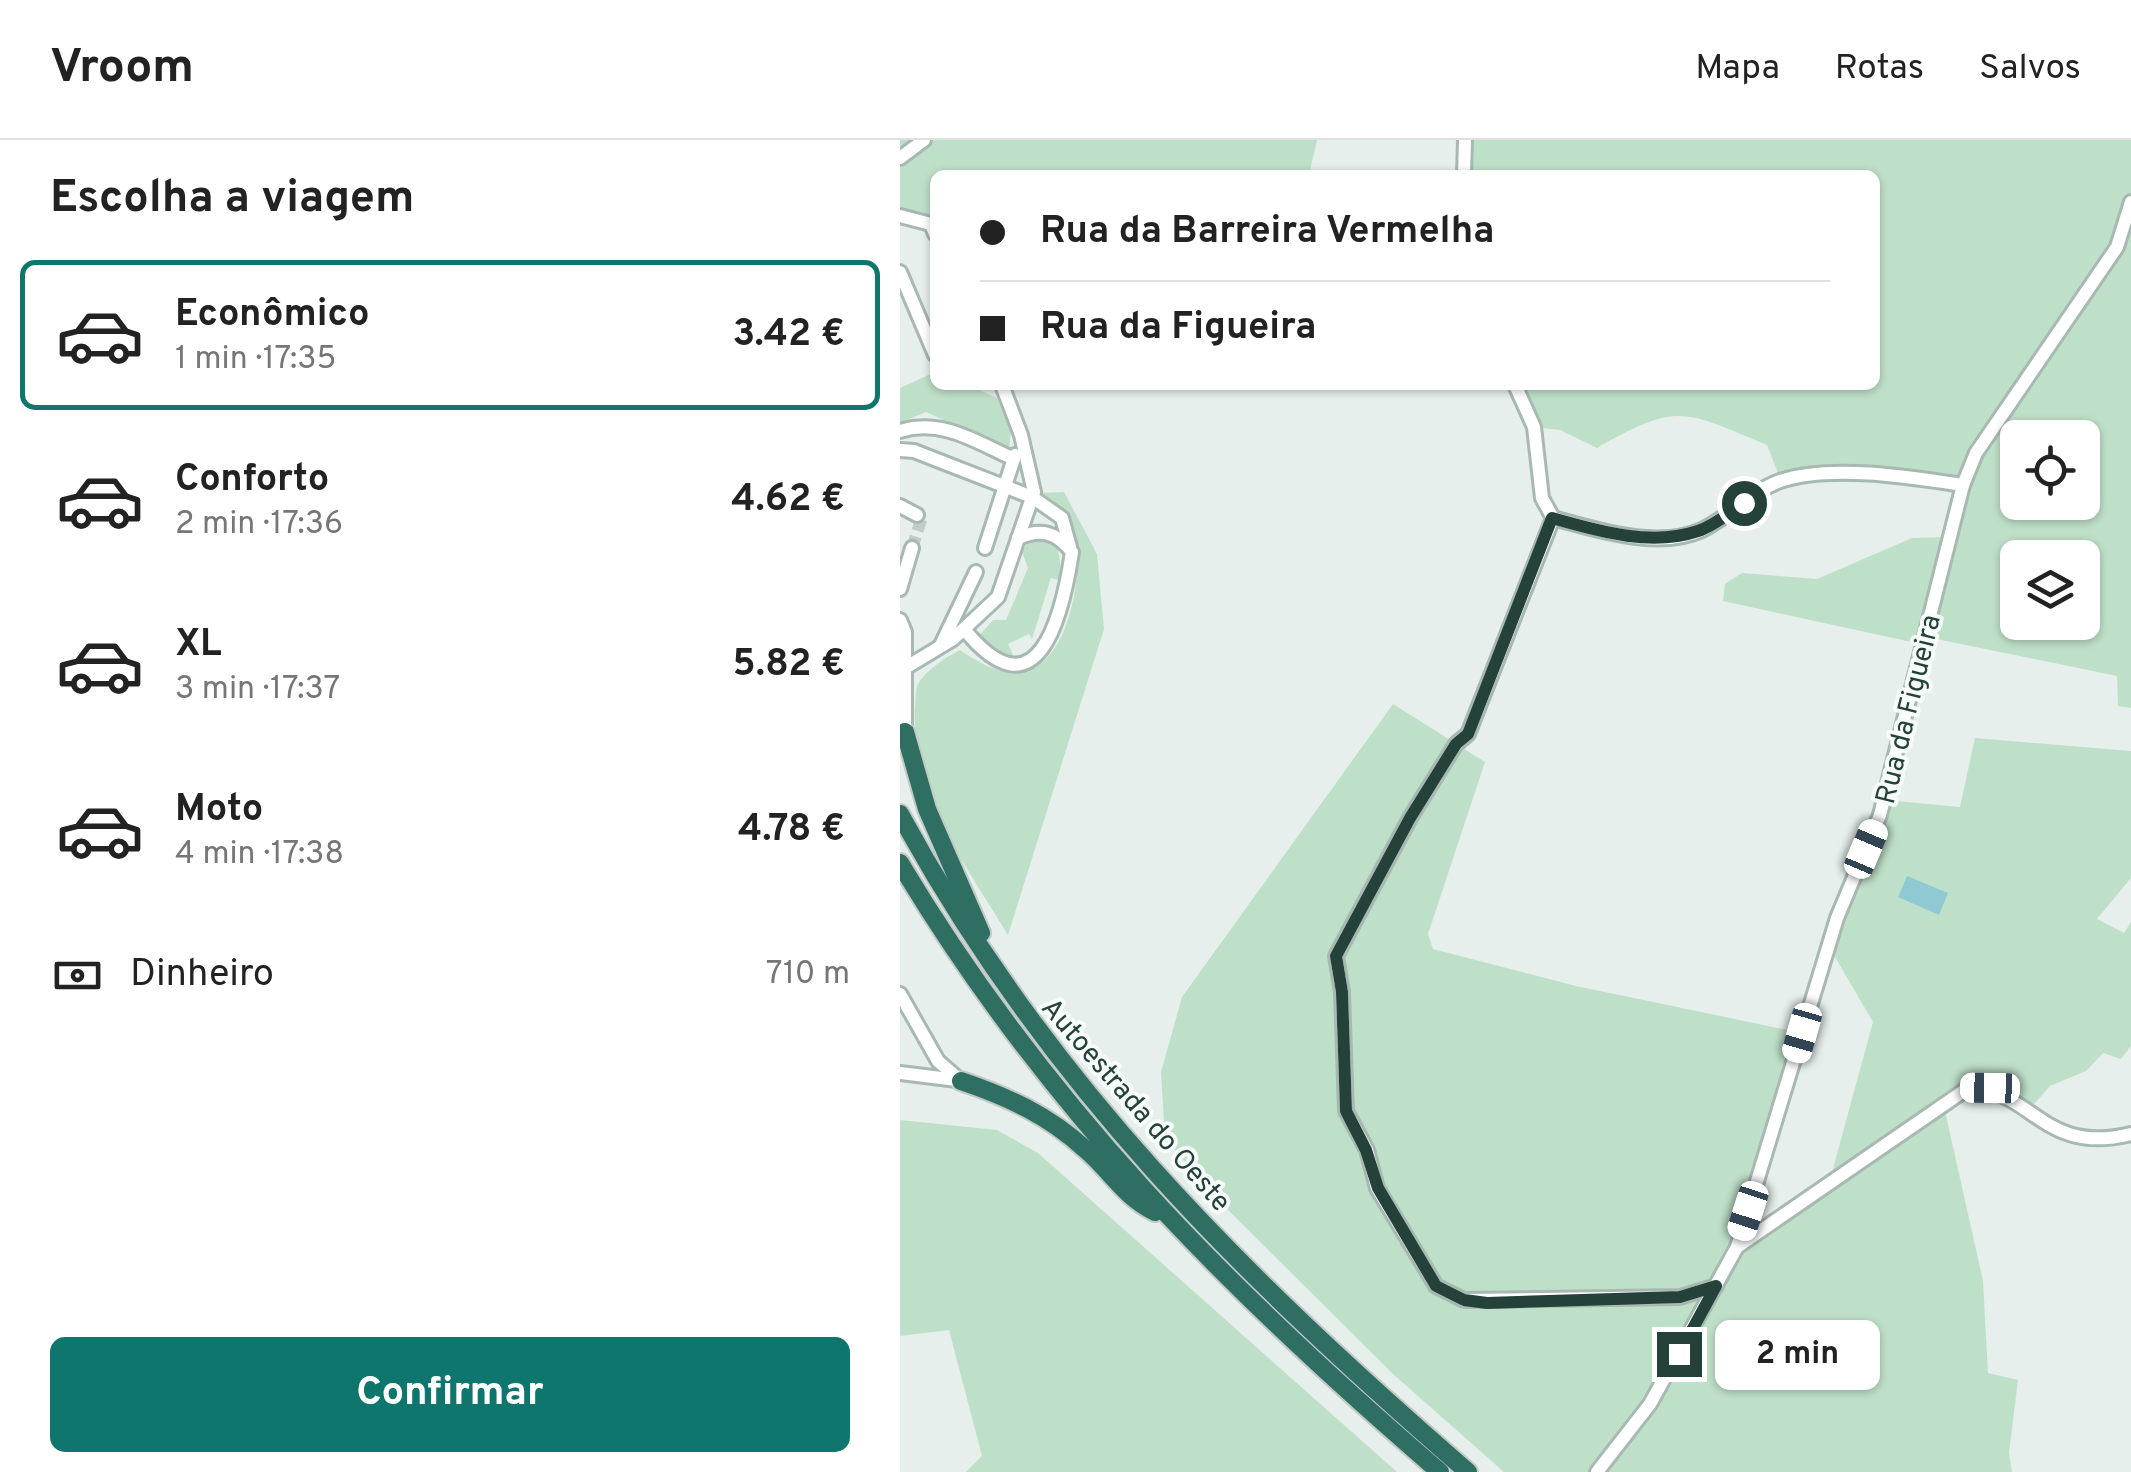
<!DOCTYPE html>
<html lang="pt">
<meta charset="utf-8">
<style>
:root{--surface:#fff;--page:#f6f6f6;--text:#222;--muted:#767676;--line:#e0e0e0;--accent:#0f766e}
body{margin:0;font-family:Overpass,sans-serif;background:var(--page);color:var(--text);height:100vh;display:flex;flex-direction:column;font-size:38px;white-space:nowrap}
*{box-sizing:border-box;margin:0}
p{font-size:32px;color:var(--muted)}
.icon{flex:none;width:55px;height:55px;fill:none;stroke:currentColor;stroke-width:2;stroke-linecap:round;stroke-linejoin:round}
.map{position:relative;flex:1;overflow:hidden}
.panel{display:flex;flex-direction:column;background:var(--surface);width:900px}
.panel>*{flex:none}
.top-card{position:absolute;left:30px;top:30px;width:950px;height:220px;border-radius:15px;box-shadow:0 2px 8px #0004;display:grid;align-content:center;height:220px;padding:0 50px;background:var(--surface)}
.controls{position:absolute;left:1100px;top:280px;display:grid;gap:20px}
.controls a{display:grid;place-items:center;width:100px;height:100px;border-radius:15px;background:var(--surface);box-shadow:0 2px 8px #0004;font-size:50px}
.end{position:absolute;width:45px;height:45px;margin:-22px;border:12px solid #24423a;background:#fff;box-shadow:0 0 0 5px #fff}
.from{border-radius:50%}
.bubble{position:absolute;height:70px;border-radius:15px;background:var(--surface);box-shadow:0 2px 8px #0004;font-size:32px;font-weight:700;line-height:70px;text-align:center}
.car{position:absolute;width:30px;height:60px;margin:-30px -15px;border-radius:12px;box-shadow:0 0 8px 2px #0007;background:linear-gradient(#fff 24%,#345 0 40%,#fff 0 76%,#345 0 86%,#fff 0)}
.top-card b{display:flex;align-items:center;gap:35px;height:95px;font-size:38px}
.top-card b+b{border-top:2px solid var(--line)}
.top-card i{width:25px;height:25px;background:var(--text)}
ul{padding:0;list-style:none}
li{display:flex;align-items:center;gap:30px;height:150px;margin:0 20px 15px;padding:0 30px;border:5px solid transparent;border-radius:15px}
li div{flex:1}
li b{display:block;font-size:38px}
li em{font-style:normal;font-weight:700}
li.on{border-color:var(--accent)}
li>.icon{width:90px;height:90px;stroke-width:1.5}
h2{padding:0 50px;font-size:45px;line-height:120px}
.pay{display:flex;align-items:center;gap:25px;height:110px;padding:0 50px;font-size:38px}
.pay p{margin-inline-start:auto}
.action{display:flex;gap:20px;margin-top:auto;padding:20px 50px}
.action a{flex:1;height:115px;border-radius:15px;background:var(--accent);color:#fff;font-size:40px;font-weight:700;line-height:115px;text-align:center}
header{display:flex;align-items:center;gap:60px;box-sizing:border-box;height:140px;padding:0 50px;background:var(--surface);border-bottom:2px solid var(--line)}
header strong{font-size:48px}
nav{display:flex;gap:55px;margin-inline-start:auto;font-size:35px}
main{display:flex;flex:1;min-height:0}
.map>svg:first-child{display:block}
.green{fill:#bfe0c8;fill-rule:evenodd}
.water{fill:#8ec9d4}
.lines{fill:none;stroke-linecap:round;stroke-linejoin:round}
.minor-tunnel{stroke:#bfccc8;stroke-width:12;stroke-dasharray:12 6;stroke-linecap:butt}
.minor-casing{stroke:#a8b8b2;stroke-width:18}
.highway-casing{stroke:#c2cac8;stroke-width:22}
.minor{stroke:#fff;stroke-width:12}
.highway{stroke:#2f6f62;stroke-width:18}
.route{stroke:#24423a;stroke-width:12}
.labels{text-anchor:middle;stroke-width:8;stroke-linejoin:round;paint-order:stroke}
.street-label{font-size:28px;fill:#24423a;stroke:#f7fbf9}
</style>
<header>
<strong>Vroom</strong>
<nav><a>Mapa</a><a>Rotas</a><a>Salvos</a></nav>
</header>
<main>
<section class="panel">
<h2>Escolha a viagem</h2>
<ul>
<li class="on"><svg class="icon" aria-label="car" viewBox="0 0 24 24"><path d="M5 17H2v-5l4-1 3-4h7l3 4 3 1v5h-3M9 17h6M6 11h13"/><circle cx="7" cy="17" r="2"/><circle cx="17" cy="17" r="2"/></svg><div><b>Econômico</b><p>1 min · 17:35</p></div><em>3.42 €</em></li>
<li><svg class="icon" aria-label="car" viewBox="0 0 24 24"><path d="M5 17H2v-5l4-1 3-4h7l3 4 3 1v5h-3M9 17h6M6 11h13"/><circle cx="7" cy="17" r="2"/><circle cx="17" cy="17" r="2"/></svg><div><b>Conforto</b><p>2 min · 17:36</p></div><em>4.62 €</em></li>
<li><svg class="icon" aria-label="car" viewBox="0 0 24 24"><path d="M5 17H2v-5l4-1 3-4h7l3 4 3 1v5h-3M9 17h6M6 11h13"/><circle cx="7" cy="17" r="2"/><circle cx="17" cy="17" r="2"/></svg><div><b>XL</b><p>3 min · 17:37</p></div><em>5.82 €</em></li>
<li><svg class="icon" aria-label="car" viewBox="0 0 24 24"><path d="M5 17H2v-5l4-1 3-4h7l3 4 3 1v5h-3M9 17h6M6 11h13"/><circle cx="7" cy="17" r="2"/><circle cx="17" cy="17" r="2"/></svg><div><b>Moto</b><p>4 min · 17:38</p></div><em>4.78 €</em></li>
</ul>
<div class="pay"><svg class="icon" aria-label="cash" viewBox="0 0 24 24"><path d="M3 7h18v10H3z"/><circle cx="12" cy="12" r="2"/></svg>Dinheiro<p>710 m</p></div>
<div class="action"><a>Confirmar</a></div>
</section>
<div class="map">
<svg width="1231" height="1332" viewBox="0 0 1231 1332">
<rect width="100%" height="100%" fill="#e6efeb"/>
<!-- green -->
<g class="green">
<polygon points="0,0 417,0 409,35 35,35 35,79 0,69"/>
<path d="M568,0h663v568l-13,-2 -1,-30 -190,-39 -2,8 -202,-44 2,-17 17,-11 75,6 95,-41 38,-1 13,-52 -70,-10 -112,6 -14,-36c-83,-34 -88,-44 -170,3l-37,-18 -26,-3 -19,-42h360v-210h-411zM1118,298h64v64h-64zM1118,418h64v64h-64z"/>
<polygon points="35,232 35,245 68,245 97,258 111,291 109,310 26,272 0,283 0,248"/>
<path d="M164,352l33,62 7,75 -96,306c-41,-68 -99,-145 -93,-228 1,-7 0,-17 3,-23 9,-15 27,-26 42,-34 17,11 35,23 56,23 54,0 72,-111 55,-149 -7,-15 -21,-22 -34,-31z"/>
<polygon points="138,400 157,404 163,441 151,438 132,499 129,494 108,504 115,519 102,519 79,496 93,480 106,480 128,428 122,412 127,404"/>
<polygon points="493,564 585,622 528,794 533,809 676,846 902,893 837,1105 928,1047 973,882 928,805 985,660 1060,667 1075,598 1231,611 1231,738 1197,779 1224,793 1231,782 1231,906 1221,919 1203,913 1186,931 1150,946 1126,973 1090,948 1043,962 1083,1141 1088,1233 1118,1240 1109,1313 1112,1332 604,1332 493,1234 326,1068 265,999 261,932 282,857"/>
<polygon points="0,980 97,990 138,1013 497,1332 66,1332 82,1316 49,1190 0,1196"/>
</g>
<!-- water -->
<polygon class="water" points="1007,736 1048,753 1039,775 998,757"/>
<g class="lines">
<!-- minor-tunnel -->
<polyline class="minor-tunnel" points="12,408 22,377 17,375"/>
<!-- minor casing -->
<g class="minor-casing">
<g id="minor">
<polyline points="0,18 24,0"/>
<polyline points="564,35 565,0"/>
<polyline points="0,76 31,84 35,94"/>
<polyline points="0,132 35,215"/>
<path d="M615,245l19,42 8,71 11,20c44,12 105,32 149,12 27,-13 50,-39 78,-49 50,-17 131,-4 183,4"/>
<path d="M0,291c42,-13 76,11 114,28"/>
<polyline points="0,310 14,311 132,357 162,378 170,407"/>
<polyline points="0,366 17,375"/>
<polyline points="653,378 568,594 556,604 510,678 436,816 442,852 446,971 467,1010 477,1048 536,1146 564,1160 780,1157 816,1146"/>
<polyline points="85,408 115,315"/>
<polyline points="0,449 12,408"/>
<polyline points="0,480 5,492 5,592"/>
<path d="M64,489c73,90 98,-11 108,-77 -16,-20 -31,-24 -54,-14"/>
<polyline points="41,505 76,432"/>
<polyline points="5,528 53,499 98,457 134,352 121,295 102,245"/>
<polyline points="0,854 38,921 61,941"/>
<polyline points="0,933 57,940"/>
<path d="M837,1107l231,-159c65,1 74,68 163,46"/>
<polyline points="697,1332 750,1264 837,1107 937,778 980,675 1063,345 1076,313 1217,107 1231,62"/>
</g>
</g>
<!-- highway casing -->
<g class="highway-casing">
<g id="highway">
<polyline points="5,592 27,669 81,793"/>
<path d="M0,674c146,269 340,460 568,658"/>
<path d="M0,723c146,244 326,425 540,609"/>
<path d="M61,941c47,16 87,34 124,68 26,22 39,48 70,63"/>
</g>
</g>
<!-- minor -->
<use href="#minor" class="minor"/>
<!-- highway -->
<use href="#highway" class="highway"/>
</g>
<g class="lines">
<!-- route -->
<path class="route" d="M779,1214l37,-68 -36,11 -193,6 -23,-3 -28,-14 -58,-98 -12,-38 -20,-39 -4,-119 -6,-36 74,-138 46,-74 12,-10 84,-216c46,13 99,29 146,13 16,-5 32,-19 46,-28"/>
</g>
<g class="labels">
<!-- street labels -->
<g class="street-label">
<text transform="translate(1007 569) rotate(-76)" y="10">Rua da Figueira</text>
<text transform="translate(237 964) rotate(49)" y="10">Autoestrada do Oeste</text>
</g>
</g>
</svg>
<div class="controls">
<a><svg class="icon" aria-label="locate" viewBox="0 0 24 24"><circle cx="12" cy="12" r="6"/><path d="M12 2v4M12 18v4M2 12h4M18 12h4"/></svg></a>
<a><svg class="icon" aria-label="layers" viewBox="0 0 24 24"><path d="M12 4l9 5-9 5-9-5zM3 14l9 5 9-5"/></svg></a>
</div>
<i class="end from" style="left:844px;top:363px"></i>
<i class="end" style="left:779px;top:1214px"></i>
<div class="bubble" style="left:815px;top:1180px;width:165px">2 min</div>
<i class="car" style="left:966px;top:709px;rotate:23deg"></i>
<i class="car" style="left:902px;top:893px;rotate:196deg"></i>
<i class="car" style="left:1090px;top:948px;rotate:271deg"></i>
<i class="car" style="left:848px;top:1071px;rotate:198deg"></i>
<div class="top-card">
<b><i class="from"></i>Rua da Barreira Vermelha</b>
<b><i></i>Rua da Figueira</b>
</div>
</div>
</main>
